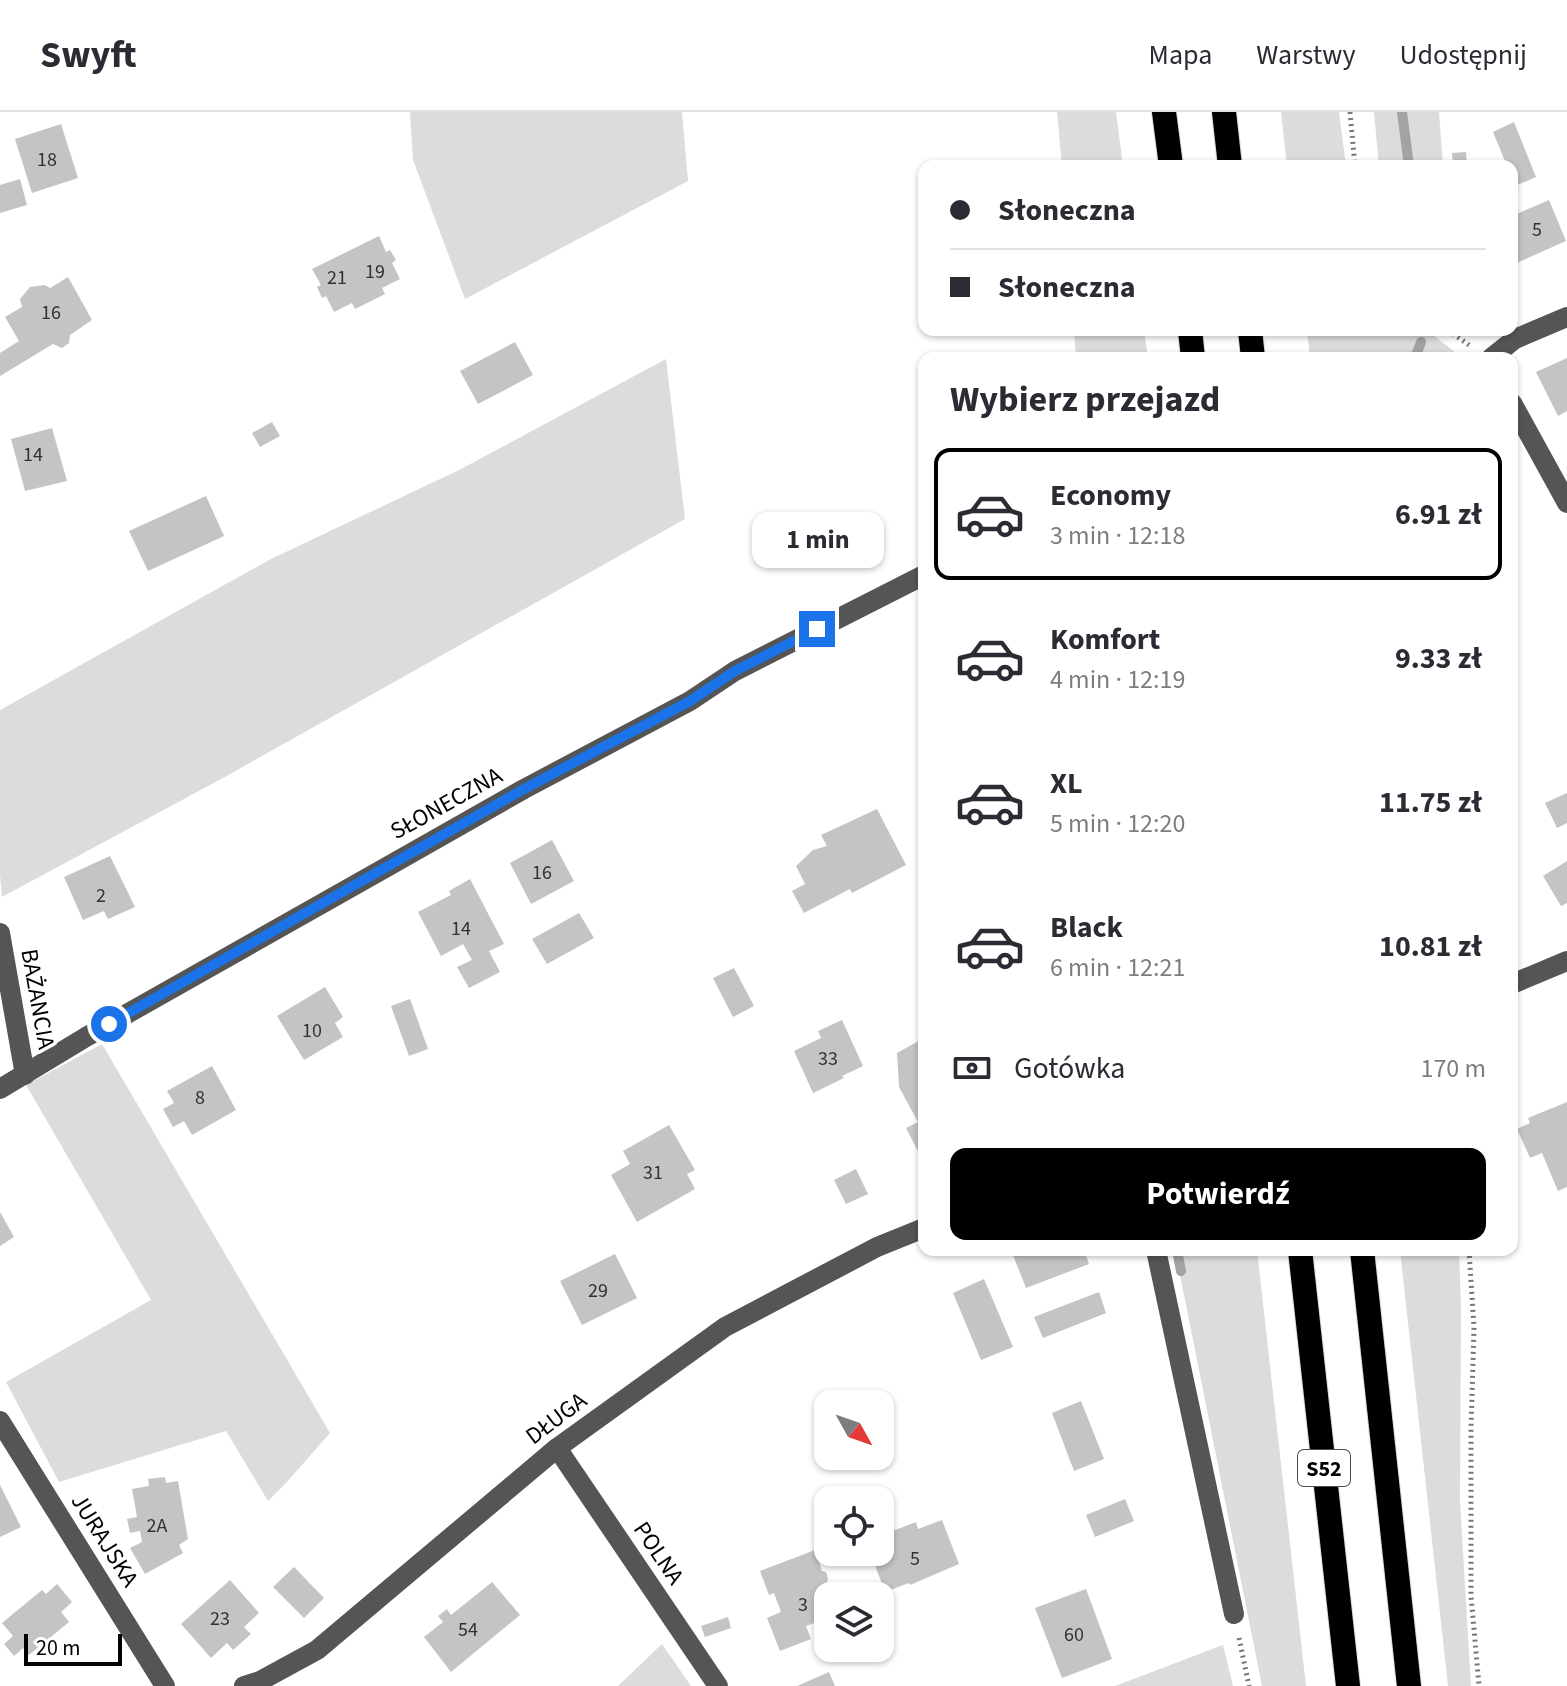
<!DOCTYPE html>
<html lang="pl">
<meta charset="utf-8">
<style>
:root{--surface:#fff;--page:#f7f7f7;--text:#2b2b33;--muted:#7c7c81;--line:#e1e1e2;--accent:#000}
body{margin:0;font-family:"Source Sans 3",sans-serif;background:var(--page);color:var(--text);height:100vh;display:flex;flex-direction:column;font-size:30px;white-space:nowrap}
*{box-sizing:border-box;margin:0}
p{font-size:26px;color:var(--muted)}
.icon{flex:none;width:44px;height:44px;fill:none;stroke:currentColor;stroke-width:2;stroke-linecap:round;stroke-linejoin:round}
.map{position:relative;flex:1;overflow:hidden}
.panel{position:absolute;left:918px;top:240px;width:600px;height:904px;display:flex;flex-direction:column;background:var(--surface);border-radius:16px;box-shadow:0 2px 6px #0004}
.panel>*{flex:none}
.banner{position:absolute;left:918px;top:48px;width:600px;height:176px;border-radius:16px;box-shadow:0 2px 6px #0004;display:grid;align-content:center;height:176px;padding:0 32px;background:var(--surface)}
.needle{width:52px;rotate:130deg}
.buttons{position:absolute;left:814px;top:1278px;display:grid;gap:16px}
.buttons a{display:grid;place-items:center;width:80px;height:80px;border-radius:16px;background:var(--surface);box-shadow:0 2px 6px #0004;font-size:40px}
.scale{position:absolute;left:24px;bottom:20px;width:98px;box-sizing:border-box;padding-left:8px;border:4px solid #000;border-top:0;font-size:22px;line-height:28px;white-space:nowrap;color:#000;-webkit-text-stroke:6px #fff;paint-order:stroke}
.end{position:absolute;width:36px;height:36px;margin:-18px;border:10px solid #1a73e8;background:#fff;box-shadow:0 0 0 4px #fff}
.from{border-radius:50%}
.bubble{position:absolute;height:56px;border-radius:16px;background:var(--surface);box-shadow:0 2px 6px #0004;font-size:26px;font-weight:700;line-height:56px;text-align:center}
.banner b{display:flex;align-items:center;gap:28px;height:76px;font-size:30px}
.banner b+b{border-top:2px solid var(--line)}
.banner i{width:20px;height:20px;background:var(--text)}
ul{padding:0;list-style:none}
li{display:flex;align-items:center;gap:24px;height:132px;margin:0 16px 12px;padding:0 16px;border:4px solid transparent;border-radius:16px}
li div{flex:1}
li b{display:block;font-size:30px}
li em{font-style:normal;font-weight:700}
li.current{border-color:var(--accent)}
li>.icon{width:72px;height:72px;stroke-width:1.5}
h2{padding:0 32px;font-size:36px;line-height:96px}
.pay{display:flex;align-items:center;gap:20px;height:88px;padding:0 32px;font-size:30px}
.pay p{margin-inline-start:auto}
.action{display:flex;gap:16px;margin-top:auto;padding:16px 32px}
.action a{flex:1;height:92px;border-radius:16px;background:var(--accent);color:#fff;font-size:32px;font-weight:700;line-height:92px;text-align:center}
header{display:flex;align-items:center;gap:48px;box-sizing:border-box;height:112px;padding:0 40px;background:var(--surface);border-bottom:2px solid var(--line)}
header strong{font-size:38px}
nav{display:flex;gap:44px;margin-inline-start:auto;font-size:28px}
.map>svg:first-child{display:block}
.green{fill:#dcdcdc}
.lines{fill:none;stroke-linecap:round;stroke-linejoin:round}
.stream{stroke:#a3a3a3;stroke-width:10}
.building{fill:#c4c4c4}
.highway-casing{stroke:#dbdbdb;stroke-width:26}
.path{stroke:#777;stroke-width:5;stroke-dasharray:2 4;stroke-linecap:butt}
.minor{stroke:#555;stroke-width:20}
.highway{stroke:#000;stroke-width:24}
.route{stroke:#1a73e8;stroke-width:10}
.labels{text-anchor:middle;stroke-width:7;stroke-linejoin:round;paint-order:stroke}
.number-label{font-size:20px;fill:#313131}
.shield{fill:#fff;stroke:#4c4c4c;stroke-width:2}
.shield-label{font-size:22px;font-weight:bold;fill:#000}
.street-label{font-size:24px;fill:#000;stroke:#fff}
</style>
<header>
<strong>Swyft</strong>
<nav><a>Mapa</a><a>Warstwy</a><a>Udostępnij</a></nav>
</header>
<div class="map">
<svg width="1567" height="1574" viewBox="0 0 1567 1574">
<rect width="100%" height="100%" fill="#fff"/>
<!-- green -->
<g class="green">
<polygon points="410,0 682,0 688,69 465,187 413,48"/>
<polygon points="1057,0 1116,0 1123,54 1062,54"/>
<polygon points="1281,0 1339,0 1346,54 1287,54"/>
<polygon points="1374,0 1439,0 1443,54 1379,54"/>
<polygon points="1074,218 1144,218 1148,246 1076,246"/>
<polygon points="1307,218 1427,218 1462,246 1310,246"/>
<polygon points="666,247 685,407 223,666 2,785 0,763 0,598 271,447 459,358"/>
<polygon points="102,932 330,1321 286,1371 268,1389 226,1319 59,1370 6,1270 151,1188 26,973"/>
<polygon points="1175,1138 1257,1138 1306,1574 1262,1574"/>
<polygon points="1400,1138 1459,1138 1461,1195 1460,1389 1471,1574 1448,1574"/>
<polygon points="662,1532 691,1574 618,1574"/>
<polygon points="1223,1533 1233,1574 1115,1574"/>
</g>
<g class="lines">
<!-- stream -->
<g class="stream">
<polyline points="1402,0 1409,54"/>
<polyline points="1415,246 1421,230"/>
<polyline points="1177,1138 1181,1159"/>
</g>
</g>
<!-- building -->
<g class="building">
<polygon points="1514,10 1536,65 1515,74 1512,67 1512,54 1507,54 1493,20"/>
<polygon points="61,12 78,66 32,81 15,27"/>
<polygon points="1466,40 1467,54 1453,54 1452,41"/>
<polygon points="20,67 27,93 0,101 0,73"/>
<polygon points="1549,88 1566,129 1512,153 1512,104"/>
<polygon points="379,124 386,140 390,138 396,148 392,151 400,167 382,176 385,182 355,197 352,191 334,200 326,184 322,186 317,175 321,173 312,157"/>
<polygon points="68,165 92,208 70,223 69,231 62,236 53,232 0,264 0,241 19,229 5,205 22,195 20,187 30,175 45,173 50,176"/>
<polygon points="515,230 533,263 478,292 460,259"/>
<polygon points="1567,246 1567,299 1558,304 1536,260"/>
<polygon points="272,310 280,324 260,335 252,321"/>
<polygon points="52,316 67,369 25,379 11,327"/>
<polygon points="206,384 224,424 148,459 129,419"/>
<polygon points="1567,681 1567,711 1557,716 1545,691"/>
<polygon points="877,697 906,753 852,781 850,777 804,801 792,779 805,772 796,754 813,738 827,734 821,723"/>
<polygon points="552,728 574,769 531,792 510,751"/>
<polygon points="110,744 135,795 108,807 104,799 83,808 64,765"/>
<polygon points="1567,749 1567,791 1561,794 1543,764"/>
<polygon points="470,767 504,832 489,839 500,860 469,876 457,855 472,848 463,832 441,844 418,800 451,783 449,779"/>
<polygon points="579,801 594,826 547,852 532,827"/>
<polygon points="734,856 754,894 733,905 713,866"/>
<polygon points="325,875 343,905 335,911 343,925 304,948 277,904"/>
<polygon points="410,887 428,937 409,944 391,894"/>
<polygon points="842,908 863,954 842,964 844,966 813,981 794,939 821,926 818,919"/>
<polygon points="924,926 924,1051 906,1016 918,1010 899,975 897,941"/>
<polygon points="212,954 236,998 192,1023 184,1009 173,1015 163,997 174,991 167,979"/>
<polygon points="1567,990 1567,1075 1558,1079 1542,1041 1530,1046 1517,1017 1530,1011 1528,1006"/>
<polygon points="669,1013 695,1058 687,1062 695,1077 637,1110 611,1063 630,1052 623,1039"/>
<polygon points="856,1057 868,1082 846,1092 834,1068"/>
<polygon points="0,1100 14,1125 0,1134"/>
<polygon points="1011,1138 1084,1138 1089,1152 1026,1176"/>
<polygon points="615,1142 637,1186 582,1213 560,1169"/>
<polygon points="984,1167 1013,1235 981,1248 953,1181"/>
<polygon points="1099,1180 1106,1201 1043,1226 1034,1205"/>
<polygon points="1081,1289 1104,1347 1074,1359 1052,1301"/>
<polygon points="165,1365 166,1371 178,1369 188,1427 179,1433 183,1441 145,1462 130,1436 142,1430 140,1419 130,1421 127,1407 137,1405 132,1377 149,1374 148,1367"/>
<polygon points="0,1373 21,1415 0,1425"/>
<polygon points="1125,1387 1134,1409 1095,1425 1086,1403"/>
<polygon points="942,1408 959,1452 910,1473 909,1471 885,1480 870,1440 880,1440 880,1431 892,1427 890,1420 916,1410 918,1417"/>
<polygon points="815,1438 822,1459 826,1460 828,1467 827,1470 832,1484 828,1484 828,1506 806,1514 811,1527 780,1539 767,1506 781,1500 774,1481 769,1483 760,1459"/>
<polygon points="294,1455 324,1486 304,1506 273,1475"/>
<polygon points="230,1468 259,1501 244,1515 251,1522 233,1538 227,1531 211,1546 181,1512"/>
<polygon points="492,1470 520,1503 451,1560 424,1525 443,1510 438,1504 447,1497 451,1503"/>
<polygon points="57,1472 72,1490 61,1500 69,1510 29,1543 23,1536 14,1544 4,1532 13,1524 2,1511 42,1478 46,1482"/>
<polygon points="1086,1477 1112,1547 1062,1566 1035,1496"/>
<polygon points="728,1505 731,1516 705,1525 701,1514"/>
<polygon points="829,1560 835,1574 797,1574"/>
</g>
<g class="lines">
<!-- highway casing -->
<g class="highway-casing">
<g id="highway">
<polyline points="1164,0 1171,54"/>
<polyline points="1224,0 1230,54"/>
<polyline points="1190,218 1193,246"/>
<polyline points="1250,218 1253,246"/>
<polyline points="1300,1138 1348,1574"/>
<polyline points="1362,1138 1409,1574"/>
</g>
</g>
<!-- path -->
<g class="path">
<polyline points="1350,0 1355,54"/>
<polyline points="1448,218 1469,233"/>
<polyline points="1469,1138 1474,1215 1471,1317 1471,1483 1479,1574"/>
<polyline points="1239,1526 1249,1574"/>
</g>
<!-- minor -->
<g class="minor">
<polyline points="1491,246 1515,227 1567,205"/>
<polyline points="1512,291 1567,391"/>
<polyline points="0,821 25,963"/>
<polyline points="1512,872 1567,849"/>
<polyline points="0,977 86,925 385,756 524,677 690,589 735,559 924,463"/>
<polyline points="1156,1138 1234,1502"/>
<polyline points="0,1309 165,1574"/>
<polyline points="557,1336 718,1574"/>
<polyline points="244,1574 260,1569 317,1538 557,1336 725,1215 877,1135 924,1116"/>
</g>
<!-- highway -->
<use href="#highway" class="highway"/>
</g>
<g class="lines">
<!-- route -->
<polyline class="route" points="109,912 524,677 690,589 735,559 817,517"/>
</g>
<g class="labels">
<!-- number labels -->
<g class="number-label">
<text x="47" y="54">18</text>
<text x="1537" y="124">5</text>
<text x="375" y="166">19</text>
<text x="337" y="172">21</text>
<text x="51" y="207">16</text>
<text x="33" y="349">14</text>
<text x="542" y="767">16</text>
<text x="101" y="790">2</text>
<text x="461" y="823">14</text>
<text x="312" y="925">10</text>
<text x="828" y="953">33</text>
<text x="200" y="992">8</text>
<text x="653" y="1067">31</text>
<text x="598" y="1185">29</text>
<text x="157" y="1420">2A</text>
<text x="915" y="1453">5</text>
<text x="803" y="1499">3</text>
<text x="220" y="1513">23</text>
<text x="468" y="1524">54</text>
<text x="1074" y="1529">60</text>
</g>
<!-- shield labels -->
<rect class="shield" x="1298" y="1338" width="52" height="36" rx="6"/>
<g class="shield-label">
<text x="1324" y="1364">S52</text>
</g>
<!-- street labels -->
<g class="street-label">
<text transform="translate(446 691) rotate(-29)" y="8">SŁONECZNA</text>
<text transform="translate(38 887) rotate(80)" y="8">BAŻANCIA</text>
<text transform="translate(556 1306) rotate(-37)" y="8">DŁUGA</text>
<text transform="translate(105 1428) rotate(58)" y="8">JURAJSKA</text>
<text transform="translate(659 1441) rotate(56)" y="8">POLNA</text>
</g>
</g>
</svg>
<div class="buttons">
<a><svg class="needle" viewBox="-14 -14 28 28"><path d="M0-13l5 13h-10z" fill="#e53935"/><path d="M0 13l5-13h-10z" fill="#7c7c81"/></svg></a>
<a><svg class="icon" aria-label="locate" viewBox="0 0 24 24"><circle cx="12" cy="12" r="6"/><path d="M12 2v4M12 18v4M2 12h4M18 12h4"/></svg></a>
<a><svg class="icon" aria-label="layers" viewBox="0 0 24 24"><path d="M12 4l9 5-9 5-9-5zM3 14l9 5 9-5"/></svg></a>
</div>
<div class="scale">20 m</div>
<i class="end from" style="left:109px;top:912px"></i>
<i class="end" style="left:817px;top:517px"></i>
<div class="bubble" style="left:752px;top:400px;width:132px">1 min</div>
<div class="banner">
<b><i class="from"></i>Słoneczna</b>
<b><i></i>Słoneczna</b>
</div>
<section class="panel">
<h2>Wybierz przejazd</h2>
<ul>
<li class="current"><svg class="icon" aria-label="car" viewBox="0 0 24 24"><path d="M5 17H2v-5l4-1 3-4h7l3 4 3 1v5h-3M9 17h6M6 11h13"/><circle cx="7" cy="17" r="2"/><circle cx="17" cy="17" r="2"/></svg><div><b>Economy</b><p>3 min · 12:18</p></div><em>6.91 zł</em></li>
<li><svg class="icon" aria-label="car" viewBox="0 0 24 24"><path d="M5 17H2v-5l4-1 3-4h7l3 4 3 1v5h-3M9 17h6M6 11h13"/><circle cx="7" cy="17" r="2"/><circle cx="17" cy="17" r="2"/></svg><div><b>Komfort</b><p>4 min · 12:19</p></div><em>9.33 zł</em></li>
<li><svg class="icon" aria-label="car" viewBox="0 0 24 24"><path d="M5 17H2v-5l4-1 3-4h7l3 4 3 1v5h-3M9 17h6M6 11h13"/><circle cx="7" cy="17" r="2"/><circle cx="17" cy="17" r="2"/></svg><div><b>XL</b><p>5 min · 12:20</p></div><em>11.75 zł</em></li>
<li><svg class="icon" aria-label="car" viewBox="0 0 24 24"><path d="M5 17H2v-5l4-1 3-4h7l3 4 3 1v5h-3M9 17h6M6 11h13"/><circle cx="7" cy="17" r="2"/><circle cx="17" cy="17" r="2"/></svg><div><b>Black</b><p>6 min · 12:21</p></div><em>10.81 zł</em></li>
</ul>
<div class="pay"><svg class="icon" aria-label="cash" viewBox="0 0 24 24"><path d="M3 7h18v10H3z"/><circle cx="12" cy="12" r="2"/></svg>Gotówka<p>170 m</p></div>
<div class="action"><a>Potwierdź</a></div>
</section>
</div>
